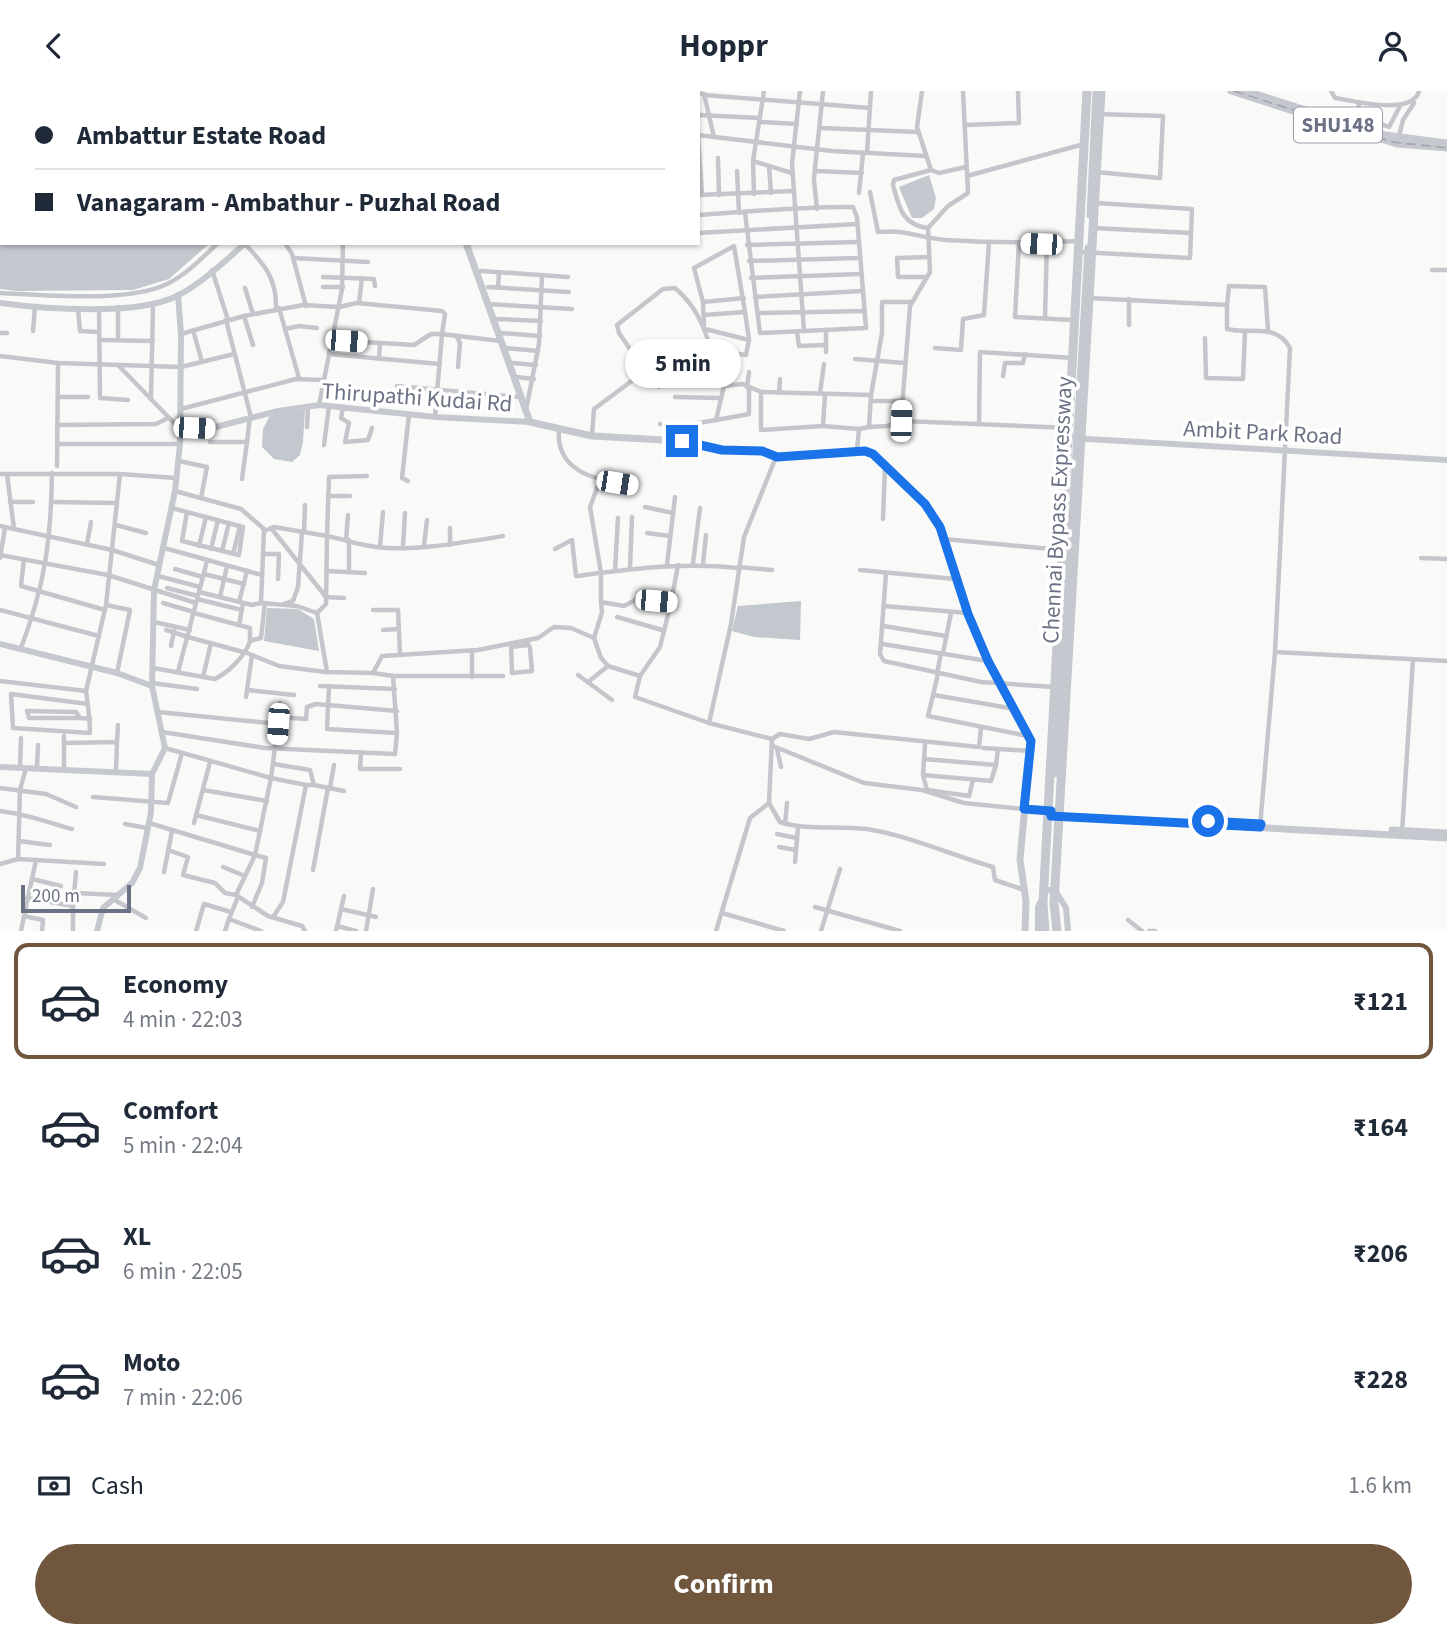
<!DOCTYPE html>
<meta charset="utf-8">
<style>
:root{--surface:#fff;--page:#f2f2f3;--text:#1f2937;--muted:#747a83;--line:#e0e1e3;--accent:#6f563c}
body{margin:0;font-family:"Source Sans 3",sans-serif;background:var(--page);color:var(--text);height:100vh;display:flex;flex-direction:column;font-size:26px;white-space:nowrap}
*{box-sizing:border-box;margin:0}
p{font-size:23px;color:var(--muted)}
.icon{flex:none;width:38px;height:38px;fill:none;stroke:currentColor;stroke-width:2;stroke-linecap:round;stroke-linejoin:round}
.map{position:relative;height:840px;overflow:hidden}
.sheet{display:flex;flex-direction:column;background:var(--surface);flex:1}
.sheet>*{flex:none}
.hud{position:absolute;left:0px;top:0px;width:700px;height:154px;box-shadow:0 2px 5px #0004;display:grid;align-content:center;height:154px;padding:0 35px;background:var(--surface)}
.scale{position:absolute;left:21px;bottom:18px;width:110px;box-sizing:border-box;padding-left:7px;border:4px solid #6c7285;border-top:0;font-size:19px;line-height:24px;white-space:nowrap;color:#6c7285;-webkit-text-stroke:5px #fff;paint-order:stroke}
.end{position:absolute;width:32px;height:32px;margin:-16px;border:9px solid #1a73e8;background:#fff;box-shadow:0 0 0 4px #fff}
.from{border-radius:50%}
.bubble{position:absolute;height:49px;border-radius:24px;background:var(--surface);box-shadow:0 2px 5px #0004;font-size:23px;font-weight:700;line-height:49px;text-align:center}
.car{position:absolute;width:21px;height:42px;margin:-21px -10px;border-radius:9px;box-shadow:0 0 5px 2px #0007;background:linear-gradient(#fff 24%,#345 0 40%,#fff 0 76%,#345 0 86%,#fff 0)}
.hud b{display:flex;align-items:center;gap:24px;height:66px;font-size:26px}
.hud b+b{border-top:2px solid var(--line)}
.hud i{width:18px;height:18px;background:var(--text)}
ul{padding:12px 0 0;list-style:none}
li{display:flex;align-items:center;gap:21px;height:116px;margin:0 14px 10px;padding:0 21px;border:4px solid transparent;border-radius:14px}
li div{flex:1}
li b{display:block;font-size:26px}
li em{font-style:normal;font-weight:700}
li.active{border-color:var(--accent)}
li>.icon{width:63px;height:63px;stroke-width:1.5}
.pay{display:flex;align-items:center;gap:18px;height:77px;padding:0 35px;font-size:26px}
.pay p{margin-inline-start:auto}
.button{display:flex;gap:14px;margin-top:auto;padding:14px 35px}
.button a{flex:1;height:80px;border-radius:42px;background:var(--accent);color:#fff;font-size:28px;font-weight:700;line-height:80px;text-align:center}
header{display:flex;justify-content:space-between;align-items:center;height:91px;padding:0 35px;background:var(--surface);font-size:32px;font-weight:700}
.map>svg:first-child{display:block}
.water{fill:#c3c7ce}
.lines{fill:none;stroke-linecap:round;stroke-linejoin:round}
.street{stroke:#c4c6cb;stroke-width:4.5}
.secondary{stroke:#c6c8cf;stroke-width:6}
.primary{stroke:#c6c8cf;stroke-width:7}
.highway{stroke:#c6c8cf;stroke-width:9}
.rail{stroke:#a8aab1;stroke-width:2;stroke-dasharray:10 5;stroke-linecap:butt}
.route{stroke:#1a73e8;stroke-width:9}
.labels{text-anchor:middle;stroke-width:7;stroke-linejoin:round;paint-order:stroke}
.shield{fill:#fff;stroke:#989caa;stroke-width:2}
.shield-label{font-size:21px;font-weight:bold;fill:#6c7285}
.street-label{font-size:23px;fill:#6c7285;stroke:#fff}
</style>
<header><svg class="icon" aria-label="back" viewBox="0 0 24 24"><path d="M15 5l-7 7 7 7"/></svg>Hoppr<svg class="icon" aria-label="person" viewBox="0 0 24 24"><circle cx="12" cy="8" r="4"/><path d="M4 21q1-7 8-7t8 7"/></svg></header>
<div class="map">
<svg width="1447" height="840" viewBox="0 0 1447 840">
<rect width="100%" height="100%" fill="#f9faf8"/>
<!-- water -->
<g class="water">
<polygon points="0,0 307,0 2,2 2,152 210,152 169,188 133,199 17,200 0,198"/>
<polygon points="929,84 936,107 934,118 922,127 912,127 899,96"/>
<polygon points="305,319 303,351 300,364 292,371 274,368 262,356 263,338 270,324"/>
<polygon points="801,510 800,549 754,546 732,540 738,515"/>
<polygon points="267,517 298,518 314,528 319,560 264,550"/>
</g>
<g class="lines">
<!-- street -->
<g class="street">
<polyline points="395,0 413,2"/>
<polyline points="604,0 605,2"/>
<polyline points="659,0 659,2"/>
<polyline points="764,0 753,70 792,82"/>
<polyline points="800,0 792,73 804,240"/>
<polyline points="922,0 917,36 931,79 939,82 966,76"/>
<path d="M1331,0l4,7c19,3 78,18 84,-7"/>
<polyline points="311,2 312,0"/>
<polyline points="361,2 361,0"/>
<polyline points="698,2 704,3 714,46"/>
<polyline points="704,4 870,17"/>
<polyline points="698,24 760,27"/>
<polyline points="1360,25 1389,36 1400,15"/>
<polyline points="760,31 797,33"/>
<polyline points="965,34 1019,32 1018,0"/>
<polyline points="1357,35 1359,11"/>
<polyline points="821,37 918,41"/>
<polyline points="698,44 832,60 925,65"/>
<polyline points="698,44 702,104"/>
<polyline points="1397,53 1403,29 1414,12"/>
<polyline points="867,62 871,0"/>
<polyline points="718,67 719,104"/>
<polyline points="753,70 754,103"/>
<polyline points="769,75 771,102"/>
<polyline points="737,80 739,122"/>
<polyline points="816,80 862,82"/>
<polyline points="1096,81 1160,87 1163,25 1098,23"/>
<polyline points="967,85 1084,53"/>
<polyline points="814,87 823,0"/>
<polyline points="814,89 817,118"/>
<path d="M870,101l8,40c29,-3 40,6 68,8 46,3 90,3 134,1"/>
<polyline points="859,102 863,62"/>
<polyline points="698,104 793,100"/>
<path d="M698,124c51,-3 104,-9 155,-8l4,10 9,111 -106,5 -15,-120"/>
<path d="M928,137c-26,-3 -29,-21 -35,-43l1,-5 37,-10"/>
<polyline points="1094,137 1191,142"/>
<polyline points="698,142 857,133"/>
<polyline points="285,152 292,163 306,215"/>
<polyline points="1019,152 1015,226 1073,229"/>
<path d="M245,153c20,21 32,35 31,65"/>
<polyline points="747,154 857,151"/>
<polyline points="1081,161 1190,167 1192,118 1096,112"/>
<polyline points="293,167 368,171"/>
<polyline points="749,170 858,167"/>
<polyline points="212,179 228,229"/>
<polyline points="1432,179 1447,179"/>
<polyline points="481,180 568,186"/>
<polyline points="323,186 374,188 375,195"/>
<polyline points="927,186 898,186 897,167 929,166"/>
<polyline points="751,187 860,183"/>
<polyline points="323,196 343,196"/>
<polyline points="488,196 569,201"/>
<polyline points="498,196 499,182"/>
<polyline points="245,197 253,223"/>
<path d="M0,202c45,2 127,10 167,-9 19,-9 36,-27 51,-41"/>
<polyline points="755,206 862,200"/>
<path d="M1089,207l138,7v24c23,6 49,-7 63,19l-15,304 -15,175"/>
<polyline points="703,211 744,207"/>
<polyline points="359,212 362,187"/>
<polyline points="487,213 572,218"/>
<polyline points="1227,214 1229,195 1265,196 1268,239"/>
<polyline points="118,216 118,249"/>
<polyline points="99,217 100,307 128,309"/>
<polyline points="279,217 299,287"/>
<polyline points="78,218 80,240 98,241"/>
<polyline points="745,221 749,249"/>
<polyline points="758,222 864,220"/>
<polyline points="704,224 745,221 734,155 694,177 703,211 704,234"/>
<polyline points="244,225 253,254"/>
<polyline points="1045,227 1047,150"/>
<polyline points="496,228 541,230"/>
<polyline points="226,229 251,326"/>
<polyline points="1129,234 1129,208"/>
<polyline points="285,238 299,235 317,237"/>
<polyline points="193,239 202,271"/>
<polyline points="826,239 826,261"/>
<polyline points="33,240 35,215"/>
<polyline points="797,241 799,255 826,254"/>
<polyline points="0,242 7,242"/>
<polyline points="501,242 540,245"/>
<polyline points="181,243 244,225 303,214 339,216 357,212 442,220 445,223 442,243 500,250"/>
<polyline points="457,246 460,252 458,276"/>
<polyline points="1205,247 1206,287 1243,288 1245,240"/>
<polyline points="99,249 153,250"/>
<polyline points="330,249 414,254 431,243 442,243 435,326"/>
<polyline points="506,257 538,260"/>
<polyline points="935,257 961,259 963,228 984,224 989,151"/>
<polyline points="329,263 440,273"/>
<polyline points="0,265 58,272 181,276 234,263"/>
<polyline points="379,268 380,252"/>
<polyline points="855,268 905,272"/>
<polyline points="512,272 536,274"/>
<polyline points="118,274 179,337"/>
<polyline points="645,280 659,296 711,259 746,264 749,249 705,238"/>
<polyline points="717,282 723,282 724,294"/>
<polyline points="1003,285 1005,272 1023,272 1025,263"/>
<polyline points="516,286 534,288"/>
<polyline points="397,295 519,306"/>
<polyline points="747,296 749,281"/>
<polyline points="761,301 761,339 823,335"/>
<polyline points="779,302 780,288"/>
<polyline points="820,302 824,273"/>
<polyline points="825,303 823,335 859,338"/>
<polyline points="871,304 882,242 882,211 911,211"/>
<polyline points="58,306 88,306"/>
<polyline points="675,306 719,307"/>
<polyline points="151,308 153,213"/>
<polyline points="872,310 902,310"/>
<polyline points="319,314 342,198 343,152"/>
<polyline points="343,316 341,327 349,332 345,351 368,349 372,337"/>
<polyline points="181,318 296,288 323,289"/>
<polyline points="526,319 539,253 542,185"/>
<polyline points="716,329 749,323 749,298"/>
<polyline points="901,330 910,215 930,181 928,137 948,115 968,102 963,0"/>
<polyline points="660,333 685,335"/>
<polyline points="979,333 980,261 1073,267"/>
<polyline points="57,334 156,333 168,327"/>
<polyline points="307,336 308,316"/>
<polyline points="869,336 887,335 904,330 1070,337"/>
<path d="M559,338c-4,45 40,51 75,57"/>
<path d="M592,344l2,-26 51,-38 -26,-38 -2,-8 46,-36 12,-1c20,17 29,37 36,62"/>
<polyline points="682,350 686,334 716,329 724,295 743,293 761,301 871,304 869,336 859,338 857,359"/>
<polyline points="210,351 247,351 250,326"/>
<polyline points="57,353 180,353"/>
<polyline points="324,354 329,315"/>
<polyline points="179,370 207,376 201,407"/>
<polyline points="57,375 58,272"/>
<polyline points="0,383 120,383 176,387"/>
<polyline points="7,383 14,438"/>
<path d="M367,385l-38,1 -2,59c15,3 29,8 43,10 35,7 97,-4 133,-10"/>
<polyline points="242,388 247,351"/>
<polyline points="600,389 590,416 601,482 601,511"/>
<polyline points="408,390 402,387 409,323"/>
<path d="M175,400l66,18 23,20v2c-1,24 -2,48 -3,72l36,3 20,7 9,-9 1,-68 -53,-9 -10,4"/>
<polyline points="328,405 350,405"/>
<polyline points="10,411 33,411"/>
<polyline points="52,411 117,412"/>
<polyline points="645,416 673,422"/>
<polyline points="172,417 243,436 239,464 182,450 187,421"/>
<polyline points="883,428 885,376"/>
<polyline points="116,434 146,442"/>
<polyline points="0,435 112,459 159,474"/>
<polyline points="271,437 326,506 344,507"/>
<polyline points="450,437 450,454"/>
<polyline points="304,441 305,414"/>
<polyline points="647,442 670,445"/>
<polyline points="944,448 1062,459"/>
<polyline points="346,449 348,424"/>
<polyline points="349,449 349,481"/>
<polyline points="87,453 91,431"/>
<polyline points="424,454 427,429"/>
<polyline points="199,455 206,426"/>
<polyline points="380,455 383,421"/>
<polyline points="403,455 405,422"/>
<polyline points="164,457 262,484"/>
<polyline points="211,458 218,429"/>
<path d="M555,458l17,-9 4,36c56,-7 106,-14 162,-8"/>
<polyline points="222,460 229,432"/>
<polyline points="233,463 240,435"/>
<polyline points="263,463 279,463 278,488"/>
<polyline points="0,464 108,484 196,512"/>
<polyline points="0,467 5,437"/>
<polyline points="1421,467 1447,468"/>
<polyline points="24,468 21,495 105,519"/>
<polyline points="693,472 700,417"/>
<polyline points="703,473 706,444"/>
<polyline points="667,474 675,406"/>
<polyline points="738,476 772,479"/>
<polyline points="630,477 632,426"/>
<polyline points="175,478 203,486"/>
<polyline points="615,479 618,427"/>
<polyline points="860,479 955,488"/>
<polyline points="327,480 365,482"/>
<polyline points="886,482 880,563 884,570 981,591 1054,596"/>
<polyline points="204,483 244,493"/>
<polyline points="158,485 200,496"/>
<polyline points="167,497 198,505"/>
<polyline points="199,501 252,514 261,512"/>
<polyline points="220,506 227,475"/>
<polyline points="197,508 242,519"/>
<polyline points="239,511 247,480"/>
<polyline points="163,512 194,521"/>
<polyline points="671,512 660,556 640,585 635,606 709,632 772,648"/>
<polyline points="284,513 293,510 298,496 302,441"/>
<polyline points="106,514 130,519 117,582"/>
<polyline points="884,515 968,522"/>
<polyline points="0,519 99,545"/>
<polyline points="373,519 398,519 400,563"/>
<polyline points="194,522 250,537 250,550"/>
<polyline points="317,522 327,581"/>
<polyline points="617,526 662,539"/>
<polyline points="154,531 190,539"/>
<polyline points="239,534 243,512"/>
<polyline points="883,535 946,545"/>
<polyline points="166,539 188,546"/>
<polyline points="383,539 399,538"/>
<polyline points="188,546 247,562 279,575 325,581 373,582 382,565 478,559 538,547 554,536 571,537 594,547"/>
<polyline points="511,552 512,582 532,580 530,557 526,549"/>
<polyline points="882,553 988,570"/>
<polyline points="171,555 174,540"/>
<polyline points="511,556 527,554"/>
<path d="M21,557c24,-63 30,-108 31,-175"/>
<polyline points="472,560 472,586"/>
<polyline points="1275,561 1447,570"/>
<polyline points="943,562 951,522"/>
<path d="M153,577l62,11c14,-7 31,-24 35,-38l11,-3 4,-35"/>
<polyline points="178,581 207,470"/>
<polyline points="937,583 941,562"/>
<polyline points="938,583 928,625 1028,645"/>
<polyline points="578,584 612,609"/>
<polyline points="393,585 503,585"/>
<polyline points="640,585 608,575 601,567 594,547 602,521 601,511 624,515 637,508 671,512 678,474"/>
<polyline points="203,586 211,552"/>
<polyline points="0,590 86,600"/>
<polyline points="588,591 608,575"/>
<polyline points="152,592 197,598"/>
<polyline points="320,595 395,598"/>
<polyline points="329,595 327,638 397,642"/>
<polyline points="248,599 294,604"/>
<polyline points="934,604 1015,618"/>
<polyline points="246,606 252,564"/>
<path d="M88,613l-77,-10 2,34 77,5c0,-15 -2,-28 -4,-42l20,-86 14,-131"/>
<polyline points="158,621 278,633 271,687 306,694 283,811 273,826"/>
<polyline points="279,626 306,628 307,616 316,613 397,620"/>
<polyline points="80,627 29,627 27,620 76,621 80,627 90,628"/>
<polyline points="709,632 731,533 744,446 776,366"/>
<polyline points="278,633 280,612"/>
<polyline points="162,641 265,657 395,663 397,642 393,585 373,582"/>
<path d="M772,648l-3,64 11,19c27,9 58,3 87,7 43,7 84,26 126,38l2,13 29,10"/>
<polyline points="772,648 780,643 809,648 834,641 979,656 981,637"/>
<polyline points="117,651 118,634"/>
<polyline points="64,652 117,651 116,681"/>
<polyline points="925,654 923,684 991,690 996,674"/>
<polyline points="773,655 864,692 922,699 964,712 1023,718"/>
<polyline points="165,657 271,687 255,764 266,767 262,792 252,816"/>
<polyline points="983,657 1032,660"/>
<polyline points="777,658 781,676"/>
<polyline points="361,662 360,678 400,678"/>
<polyline points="924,668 996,674 998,658"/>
<polyline points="274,673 310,679 314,694 306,694"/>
<polyline points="20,677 21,647"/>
<polyline points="37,677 38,654"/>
<polyline points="64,679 64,645"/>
<polyline points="923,684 927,699 969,705 973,689"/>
<polyline points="314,694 344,700"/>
<polyline points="0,697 46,703 76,716"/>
<polyline points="330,697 334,674"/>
<polyline points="203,699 267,710"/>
<polyline points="93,706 168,712 182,662"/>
<path d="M0,720c26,3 47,11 72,18"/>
<polyline points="196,724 260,740"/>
<polyline points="149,732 255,764 236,804 268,825 302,835 305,840"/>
<polyline points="194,732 210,671"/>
<polyline points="125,733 147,737"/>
<polyline points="785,733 787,712"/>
<polyline points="1402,742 1413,568"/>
<polyline points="777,743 797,747"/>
<polyline points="19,750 50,754"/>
<polyline points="779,756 796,759"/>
<polyline points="168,759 188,766 183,784 215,792 225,802 236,804"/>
<polyline points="18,768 20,699 26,677"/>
<polyline points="36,769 24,825 43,829 42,840"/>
<polyline points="795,771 798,736"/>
<polyline points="0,773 18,768 104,773"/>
<polyline points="223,776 245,785"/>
<polyline points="313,779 328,697"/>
<polyline points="164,781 172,740"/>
<polyline points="32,788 61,795"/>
<polyline points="75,802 117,804"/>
<polyline points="238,806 229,828 261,840"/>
<polyline points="27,807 73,815 76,781"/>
<polyline points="113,808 146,827"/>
<polyline points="815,816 900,840"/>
<polyline points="341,818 376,826"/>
<polyline points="722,822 784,840"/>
<polyline points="1128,829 1142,840"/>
<polyline points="337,835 356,840"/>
<polyline points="21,840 24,825"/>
<polyline points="73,840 73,815"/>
<polyline points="196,840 204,813 231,821"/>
<polyline points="225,840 229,828"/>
<polyline points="336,840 344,805"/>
<polyline points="366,840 373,798"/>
<polyline points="716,840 750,727 769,712"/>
<polyline points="821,840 840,778"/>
<polyline points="1149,840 1155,840"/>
</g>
<!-- secondary -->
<g class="secondary">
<polyline points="335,2 336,0"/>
<path d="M0,212c45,6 136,13 177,-7 24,-12 49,-35 68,-53"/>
<polyline points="179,337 208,338 278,320 319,314 435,326 530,331"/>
<polyline points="1070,347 1447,369"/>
<polyline points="0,553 117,582 152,595"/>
<polyline points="0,676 152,683"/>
<polyline points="97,840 103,817 132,792 140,777 151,721 152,683 165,657 152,595 154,499 175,400 180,353 181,243 178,204"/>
<polyline points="1038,840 1038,816 1047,799 1055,799 1066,817 1068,840"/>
</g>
<!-- primary -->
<g class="primary">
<polyline points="417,0 417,2"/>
<polyline points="1231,0 1397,53 1447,57"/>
<polyline points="1246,0 1385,44 1447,52"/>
<polyline points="1090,124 1096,0"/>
<polyline points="466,152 530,331 592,345 682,350 721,359 762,360 777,366 865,360 873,363 925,413 940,436 968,522 988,570 1031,650 1020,769 1026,810 1025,840"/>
<polyline points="1057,683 1088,157"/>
<polyline points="1024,718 1050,720"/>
<polyline points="1050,725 1447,747"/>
<polyline points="1392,739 1447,742"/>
</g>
<!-- highway -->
<g class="highway">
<polyline points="1045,840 1043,812 1087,0"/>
<polyline points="1057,840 1054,812 1101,0"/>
</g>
<!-- rail -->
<polyline class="rail" points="1234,0 1393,51 1447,57"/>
</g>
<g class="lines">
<!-- route -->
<polyline class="route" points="682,350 722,359 762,360 777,366 865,360 873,363 925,413 940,436 968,523 988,570 1031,650 1024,718 1051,720 1051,725 1260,736 1261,733 1208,730"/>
</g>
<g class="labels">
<!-- shield labels -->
<rect class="shield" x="1294" y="16.5" width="88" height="35" rx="5"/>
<g class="shield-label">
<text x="1338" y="41">SHU148</text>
</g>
<!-- street labels -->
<g class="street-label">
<text transform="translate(417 306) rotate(4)" y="8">Thirupathi Kudai Rd</text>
<text transform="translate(1263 341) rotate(3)" y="8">Ambit Park Road</text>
<text transform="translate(1057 419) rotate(-87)" y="8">Chennai Bypass Expressway</text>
</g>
</g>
</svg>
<div class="scale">200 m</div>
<i class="end from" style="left:1208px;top:730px"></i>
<i class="end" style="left:682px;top:350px"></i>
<div class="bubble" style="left:625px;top:248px;width:116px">5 min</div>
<i class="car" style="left:1041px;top:153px;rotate:272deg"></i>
<i class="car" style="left:346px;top:250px;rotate:94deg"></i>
<i class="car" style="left:901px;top:330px;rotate:2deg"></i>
<i class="car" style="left:194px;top:337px;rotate:92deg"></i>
<i class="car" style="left:617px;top:392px;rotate:99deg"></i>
<i class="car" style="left:656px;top:510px;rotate:95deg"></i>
<i class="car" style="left:278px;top:633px;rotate:184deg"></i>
<div class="hud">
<b><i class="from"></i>Ambattur Estate Road</b>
<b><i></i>Vanagaram - Ambathur - Puzhal Road</b>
</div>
</div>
<section class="sheet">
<ul>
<li class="active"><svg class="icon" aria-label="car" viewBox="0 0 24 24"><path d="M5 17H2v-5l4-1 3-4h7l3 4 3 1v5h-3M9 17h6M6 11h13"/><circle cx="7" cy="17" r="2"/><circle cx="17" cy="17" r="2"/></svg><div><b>Economy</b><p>4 min · 22:03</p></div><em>₹121</em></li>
<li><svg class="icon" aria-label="car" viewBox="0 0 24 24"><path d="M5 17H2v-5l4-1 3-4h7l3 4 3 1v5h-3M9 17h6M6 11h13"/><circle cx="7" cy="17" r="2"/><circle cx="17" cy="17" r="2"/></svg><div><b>Comfort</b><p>5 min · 22:04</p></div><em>₹164</em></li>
<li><svg class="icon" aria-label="car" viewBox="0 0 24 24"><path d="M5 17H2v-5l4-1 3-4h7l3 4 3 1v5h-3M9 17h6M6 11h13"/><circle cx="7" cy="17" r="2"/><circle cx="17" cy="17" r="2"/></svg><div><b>XL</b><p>6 min · 22:05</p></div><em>₹206</em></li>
<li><svg class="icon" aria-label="car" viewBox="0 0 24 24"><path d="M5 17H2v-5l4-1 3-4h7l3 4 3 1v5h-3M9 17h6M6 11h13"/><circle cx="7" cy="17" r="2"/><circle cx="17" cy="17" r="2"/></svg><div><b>Moto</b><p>7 min · 22:06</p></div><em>₹228</em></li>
</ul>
<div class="pay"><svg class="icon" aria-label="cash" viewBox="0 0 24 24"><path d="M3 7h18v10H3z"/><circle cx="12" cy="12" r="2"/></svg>Cash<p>1.6 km</p></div>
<div class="button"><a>Confirm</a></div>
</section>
